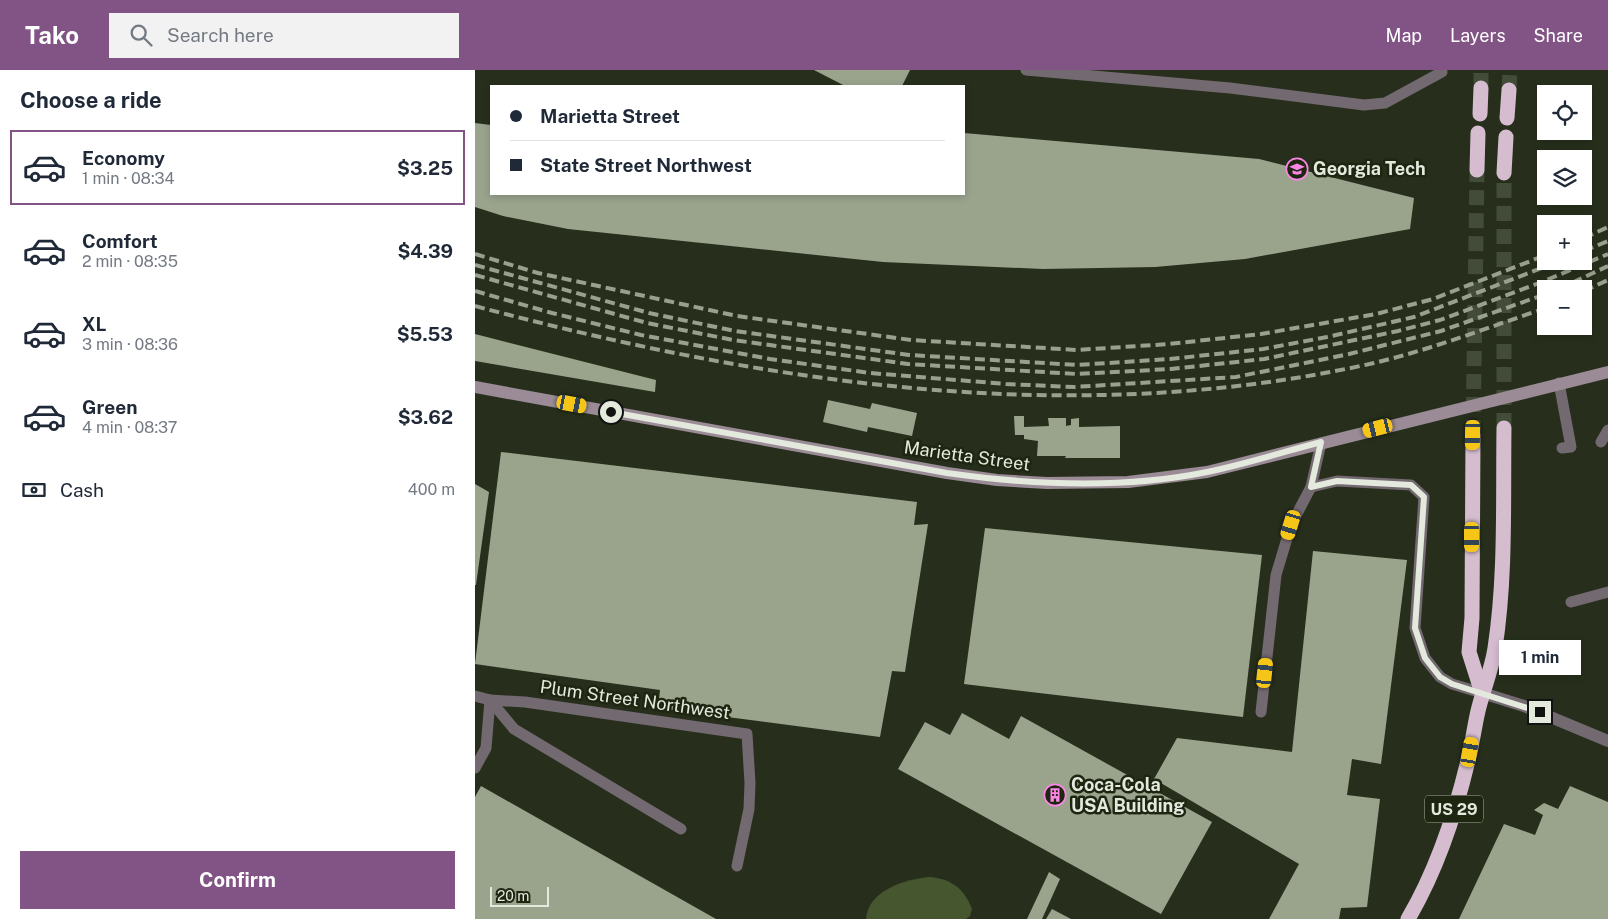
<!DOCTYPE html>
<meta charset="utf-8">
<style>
:root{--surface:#fff;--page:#f2f2f3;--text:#1f2937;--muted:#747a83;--line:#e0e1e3;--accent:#825385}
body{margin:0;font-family:"Public Sans",sans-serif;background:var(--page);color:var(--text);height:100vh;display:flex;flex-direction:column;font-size:19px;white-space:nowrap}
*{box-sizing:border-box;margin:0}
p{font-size:16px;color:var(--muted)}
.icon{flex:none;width:28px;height:28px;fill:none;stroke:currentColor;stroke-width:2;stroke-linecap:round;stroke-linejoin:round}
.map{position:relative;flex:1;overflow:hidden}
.details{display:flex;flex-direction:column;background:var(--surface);width:475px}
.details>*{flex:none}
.banner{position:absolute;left:15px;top:15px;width:475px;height:110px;border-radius:0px;box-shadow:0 2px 8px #0003;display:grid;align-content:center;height:110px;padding:0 20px;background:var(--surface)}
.tools{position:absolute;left:1062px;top:15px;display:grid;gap:10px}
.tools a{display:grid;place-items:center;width:55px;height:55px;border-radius:0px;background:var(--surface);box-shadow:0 2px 8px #0003;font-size:25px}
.scale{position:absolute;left:15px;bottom:12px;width:59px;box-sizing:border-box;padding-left:5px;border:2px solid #e3e9dc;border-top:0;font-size:14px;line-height:18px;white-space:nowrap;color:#e3e9dc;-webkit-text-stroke:4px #1e2612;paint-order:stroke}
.end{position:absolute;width:22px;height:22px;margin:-11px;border:6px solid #e3e9dc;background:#111;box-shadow:0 0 0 2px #111}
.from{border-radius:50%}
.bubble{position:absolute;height:35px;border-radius:0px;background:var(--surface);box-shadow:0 2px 8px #0003;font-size:16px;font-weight:700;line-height:35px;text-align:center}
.car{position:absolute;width:15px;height:30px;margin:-15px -8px;border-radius:6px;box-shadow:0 0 4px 1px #0007;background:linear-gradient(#f5c518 24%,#345 0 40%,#f5c518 0 76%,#345 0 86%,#f5c518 0)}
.banner b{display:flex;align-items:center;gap:18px;height:48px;font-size:19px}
.banner b+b{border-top:1px solid var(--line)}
.banner i{width:12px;height:12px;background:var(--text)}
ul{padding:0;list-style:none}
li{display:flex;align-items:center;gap:15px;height:75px;margin:0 10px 8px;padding:0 10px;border:2px solid transparent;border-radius:0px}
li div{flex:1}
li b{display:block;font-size:19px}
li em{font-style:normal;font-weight:700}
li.active{border-color:var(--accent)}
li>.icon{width:45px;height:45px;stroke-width:1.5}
h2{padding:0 20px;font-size:22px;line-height:60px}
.pay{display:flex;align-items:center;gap:12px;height:55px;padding:0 20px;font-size:19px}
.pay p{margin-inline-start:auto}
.button{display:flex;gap:10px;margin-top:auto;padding:10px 20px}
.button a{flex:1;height:58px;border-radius:0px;background:var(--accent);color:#fff;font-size:20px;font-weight:700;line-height:58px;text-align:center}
header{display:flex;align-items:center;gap:30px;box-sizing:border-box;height:70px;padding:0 25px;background:var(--accent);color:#fff}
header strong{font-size:24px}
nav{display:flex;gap:28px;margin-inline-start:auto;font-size:18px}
.search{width:350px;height:45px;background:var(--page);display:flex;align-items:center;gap:12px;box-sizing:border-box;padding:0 18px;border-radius:0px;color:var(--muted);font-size:19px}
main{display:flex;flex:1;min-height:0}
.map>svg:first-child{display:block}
.green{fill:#46562e}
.building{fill:#9aa48d}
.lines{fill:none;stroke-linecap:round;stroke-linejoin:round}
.highway-tunnel{stroke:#434b39;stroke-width:15;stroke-dasharray:15 8;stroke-linecap:butt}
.lane{stroke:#736970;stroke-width:11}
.street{stroke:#736970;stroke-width:12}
.secondary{stroke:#9a8b96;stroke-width:12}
.highway{stroke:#d5bdcf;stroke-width:15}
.rail{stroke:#99a090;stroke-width:4;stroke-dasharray:10 5;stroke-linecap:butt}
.route{stroke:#e3e9dc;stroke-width:6}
.labels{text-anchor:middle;stroke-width:5;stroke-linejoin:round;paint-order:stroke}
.shield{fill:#1e2612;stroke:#a8ae9f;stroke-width:1}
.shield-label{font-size:16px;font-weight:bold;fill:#e3e9dc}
.poi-label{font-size:18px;font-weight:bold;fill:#e3e9dc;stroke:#1e2612;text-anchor:start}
.street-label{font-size:18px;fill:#e3e9dc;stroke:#1e2612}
</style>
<header>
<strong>Tako</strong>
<div class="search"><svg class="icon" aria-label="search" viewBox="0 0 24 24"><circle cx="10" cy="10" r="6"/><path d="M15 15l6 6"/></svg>Search here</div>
<nav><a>Map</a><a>Layers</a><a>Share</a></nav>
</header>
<main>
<section class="details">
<h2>Choose a ride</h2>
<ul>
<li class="active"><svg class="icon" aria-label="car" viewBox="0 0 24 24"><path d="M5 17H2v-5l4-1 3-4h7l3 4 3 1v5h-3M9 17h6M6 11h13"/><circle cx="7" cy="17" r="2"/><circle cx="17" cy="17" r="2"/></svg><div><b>Economy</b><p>1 min · 08:34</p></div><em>$3.25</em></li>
<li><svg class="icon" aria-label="car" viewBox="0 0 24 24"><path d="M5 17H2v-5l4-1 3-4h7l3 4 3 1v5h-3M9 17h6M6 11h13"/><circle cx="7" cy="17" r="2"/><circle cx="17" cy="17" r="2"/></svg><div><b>Comfort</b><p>2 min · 08:35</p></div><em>$4.39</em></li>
<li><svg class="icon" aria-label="car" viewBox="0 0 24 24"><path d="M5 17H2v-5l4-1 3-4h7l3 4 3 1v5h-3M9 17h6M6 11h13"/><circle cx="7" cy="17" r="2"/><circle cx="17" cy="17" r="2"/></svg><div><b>XL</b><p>3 min · 08:36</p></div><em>$5.53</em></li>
<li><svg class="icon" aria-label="car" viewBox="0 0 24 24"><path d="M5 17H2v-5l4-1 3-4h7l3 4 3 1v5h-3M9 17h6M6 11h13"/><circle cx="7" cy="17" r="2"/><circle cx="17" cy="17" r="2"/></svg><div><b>Green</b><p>4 min · 08:37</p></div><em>$3.62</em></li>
</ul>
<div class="pay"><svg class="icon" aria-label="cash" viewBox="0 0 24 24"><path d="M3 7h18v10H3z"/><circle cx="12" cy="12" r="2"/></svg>Cash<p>400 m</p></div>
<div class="button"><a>Confirm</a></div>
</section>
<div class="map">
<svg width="1133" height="849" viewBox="0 0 1133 849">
<rect width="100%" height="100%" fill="#272f1c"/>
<!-- green -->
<path class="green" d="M455,807c22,2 34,12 42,32l-2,7 -4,3h-100c2,-29 40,-40 64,-42z"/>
<!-- building -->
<g class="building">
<polygon points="339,0 435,0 427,16 370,16"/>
<polygon points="0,53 16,55 16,124 489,124 489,63 784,89 939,128 935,159 770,189 680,197 568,199 408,192 93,159 28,146 0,137"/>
<polygon points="0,264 181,310 180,322 0,291"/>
<polygon points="353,330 395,339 397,333 442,343 437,366 393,357 392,362 348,352"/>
<polygon points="539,346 549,346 549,357 574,356 573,348 591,348 591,356 596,355 596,349 604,348 604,357 645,356 645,388 590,388 591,386 562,386 563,371 549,369 549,365 540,365"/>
<polygon points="26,382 442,432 439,455 453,454 436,562 430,602 417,601 405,667 183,638 185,620 0,594"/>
<polygon points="0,414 14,422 1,515 0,515"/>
<polygon points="510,458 787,485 768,647 489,614"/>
<polygon points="838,481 932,490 906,694 877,689 872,725 905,729 892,837 866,838 864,849 794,849 824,794 679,709 702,668 817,682"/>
<polygon points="487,643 534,669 546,646 737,752 686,844 423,699 450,652 475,665"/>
<polygon points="6,716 241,849 0,849 0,727"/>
<polygon points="1095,716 1133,732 1133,849 984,849 1029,754 1060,765 1068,745 1059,740 1069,733 1083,739"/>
<polygon points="574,802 585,809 567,849 552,849"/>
<polygon points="577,839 596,849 571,849"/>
</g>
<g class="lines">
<!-- highway-tunnel -->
<g class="highway-tunnel">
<polyline points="1006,18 1006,0"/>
<polyline points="1034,20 1035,0"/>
<polyline points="1029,358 1029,103"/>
<polyline points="998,365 1002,100"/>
</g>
<!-- lane -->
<g class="lane">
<polyline points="551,0 755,18 889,35 910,33 967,2"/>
<polyline points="1084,313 1096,377 1087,378"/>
<polyline points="1126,372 1133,360"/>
<polyline points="836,417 862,411 936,415 949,427 940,558 950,588 965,607 977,614 1007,623"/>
<polyline points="1096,532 1133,522"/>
<polyline points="0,626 15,630 50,632 272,664 275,713 274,739 262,796"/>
<polyline points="15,630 39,659 206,759"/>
<polyline points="786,642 801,505 816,455 836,417 846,373"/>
<polyline points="0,698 11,678 15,630"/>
</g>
<!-- street -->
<polyline class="street" points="1007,623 1049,636 1133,671"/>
<!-- secondary -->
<polyline class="secondary" points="0,317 472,403 522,410 572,413 653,412 732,402 1133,302"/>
<!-- highway -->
<g class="highway">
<polyline points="1005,44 1006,18"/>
<polyline points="1032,48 1034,20"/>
<polyline points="1002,100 1003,63"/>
<polyline points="1029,103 1031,67"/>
<polyline points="998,365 997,548 994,582 1007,623"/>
<path d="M933,849c30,-51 49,-110 62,-167 3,-14 5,-28 8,-41 5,-21 14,-42 17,-63 11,-72 8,-147 9,-220"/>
</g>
<!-- rail -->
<g class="rail">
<polyline points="1109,168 1133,157"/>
<polyline points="1109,181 1133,171"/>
<polyline points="0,184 63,203 262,246 436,270 602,280 694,274 786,264 901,244 958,229 1071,185"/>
<polyline points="0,195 174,243 260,261 434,285 602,295 695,289 788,279 852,267 939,247 1085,191"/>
<polyline points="0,205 172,253 258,270 433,294 602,304 696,299 789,289 923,261 965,250 1067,212 1133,184"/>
<polyline points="1084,219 1133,196"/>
<polyline points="0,221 77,243 166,265 295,289 395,303 531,314 599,317 761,307 874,284 966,261 1071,224"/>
<polyline points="1109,221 1133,210"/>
<path d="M0,236c292,78 600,124 899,57 59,-14 115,-36 172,-55"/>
</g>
</g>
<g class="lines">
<!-- route -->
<path class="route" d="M136,342l336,61c84,12 177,16 260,-1 39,-8 76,-20 114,-30l-10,45 26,-6 74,4 13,12 -9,131 10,30 15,19 12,7 88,28"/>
</g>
<!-- icons -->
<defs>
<g id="university-ring" transform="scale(1.125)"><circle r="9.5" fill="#1e2612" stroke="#fb86e5" stroke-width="1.5"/><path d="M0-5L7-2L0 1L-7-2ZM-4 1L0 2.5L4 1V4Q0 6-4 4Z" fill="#fb86e5"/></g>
<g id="building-ring" transform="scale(1.125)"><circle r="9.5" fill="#1e2612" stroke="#fb86e5" stroke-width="1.5"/><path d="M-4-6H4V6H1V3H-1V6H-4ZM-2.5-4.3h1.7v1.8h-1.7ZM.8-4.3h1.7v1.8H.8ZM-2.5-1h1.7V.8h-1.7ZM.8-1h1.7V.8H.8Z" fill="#fb86e5"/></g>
</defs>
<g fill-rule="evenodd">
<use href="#university-ring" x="822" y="99"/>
<use href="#building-ring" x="580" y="725"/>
</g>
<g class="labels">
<!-- shield labels -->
<rect class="shield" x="950" y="725.5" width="58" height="27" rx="4"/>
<g class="shield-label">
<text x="979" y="745">US 29</text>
</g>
<!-- poi labels -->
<g class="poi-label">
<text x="838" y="105">Georgia Tech</text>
<text x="596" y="721">Coca-Cola<tspan x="596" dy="21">USA Building</tspan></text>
</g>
<!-- street labels -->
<g class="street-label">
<text transform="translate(492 386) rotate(8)" y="6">Marietta Street</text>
<text transform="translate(160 630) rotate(8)" y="6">Plum Street Northwest</text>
</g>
</g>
</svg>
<div class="tools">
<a><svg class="icon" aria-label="locate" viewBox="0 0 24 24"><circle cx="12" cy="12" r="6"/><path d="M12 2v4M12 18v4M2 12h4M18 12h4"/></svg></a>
<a><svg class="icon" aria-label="layers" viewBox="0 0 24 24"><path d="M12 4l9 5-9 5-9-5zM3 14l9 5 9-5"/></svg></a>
<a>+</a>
<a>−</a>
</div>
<div class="scale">20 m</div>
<i class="end from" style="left:136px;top:342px"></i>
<i class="end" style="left:1065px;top:642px"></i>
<div class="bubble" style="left:1024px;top:570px;width:82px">1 min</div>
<i class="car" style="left:97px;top:334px;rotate:101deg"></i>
<i class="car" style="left:903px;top:358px;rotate:256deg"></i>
<i class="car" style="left:998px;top:365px;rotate:181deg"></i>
<i class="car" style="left:816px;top:455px;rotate:197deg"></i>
<i class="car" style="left:997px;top:467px;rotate:180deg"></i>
<i class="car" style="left:790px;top:603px;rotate:6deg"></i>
<i class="car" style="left:995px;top:682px;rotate:10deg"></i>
<div class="banner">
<b><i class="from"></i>Marietta Street</b>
<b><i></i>State Street Northwest</b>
</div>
</div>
</main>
